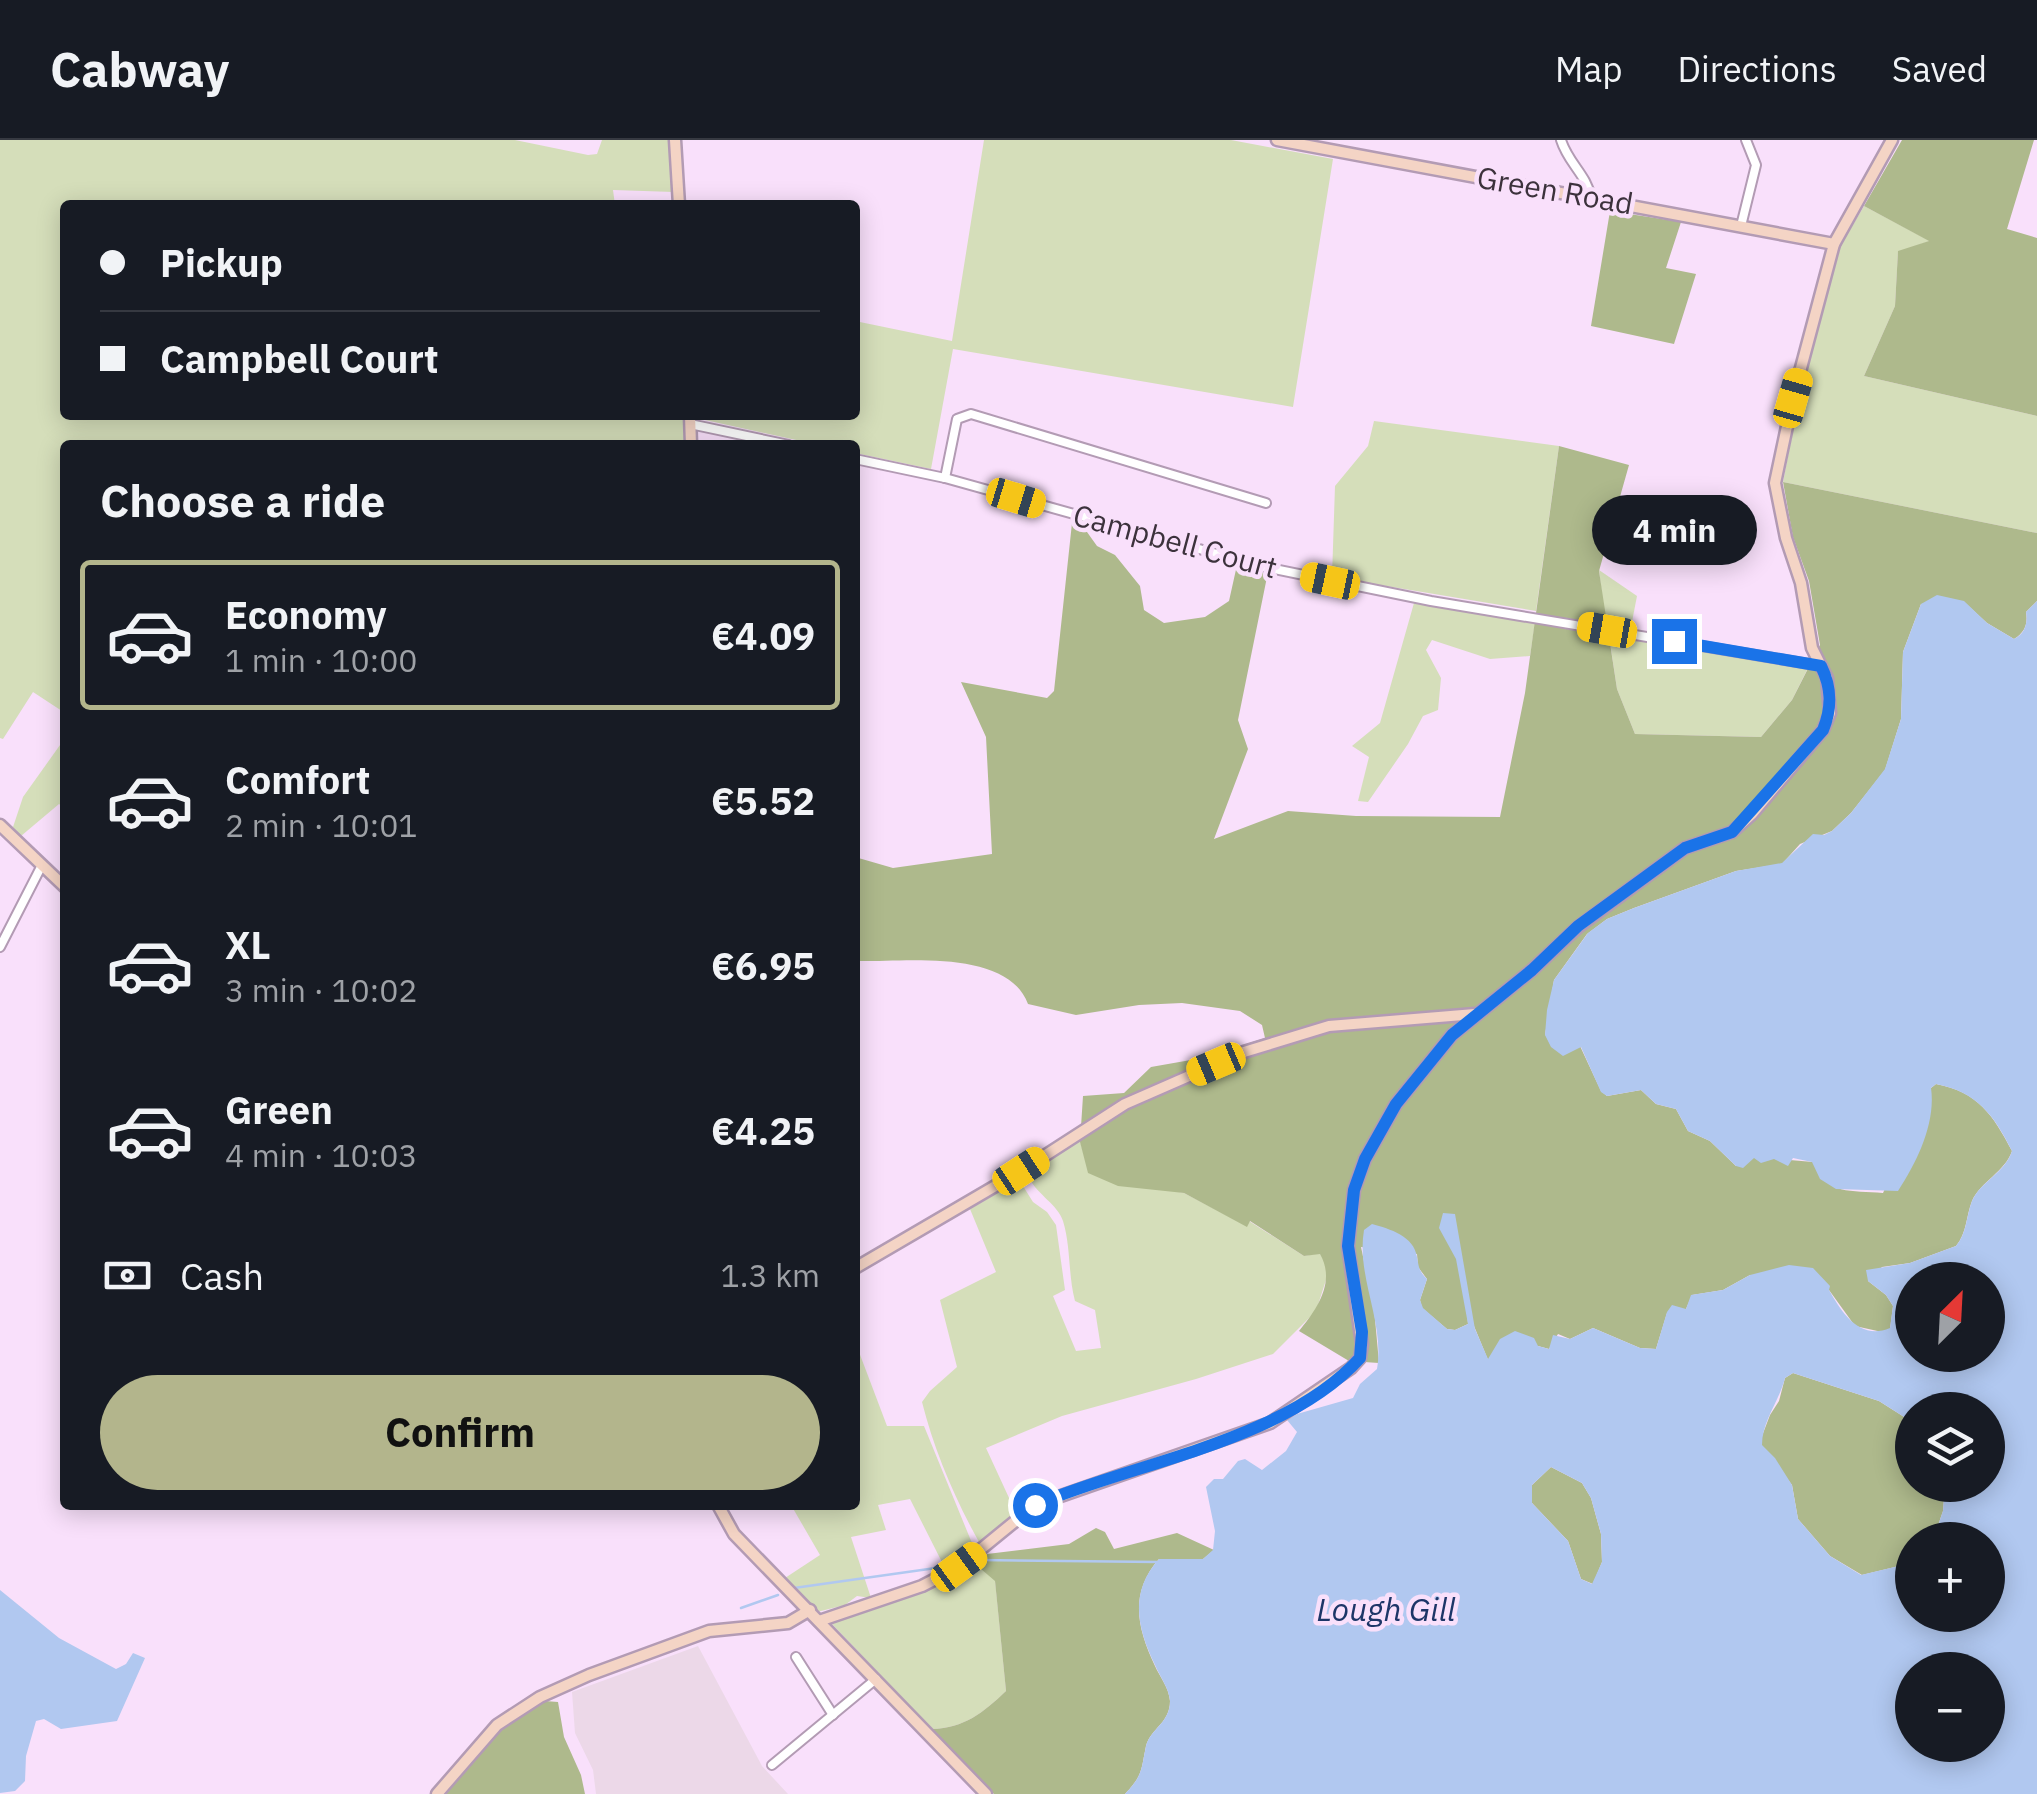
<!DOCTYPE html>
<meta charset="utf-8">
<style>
:root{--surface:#171b24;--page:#20242c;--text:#f1f3f6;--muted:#9ea1a6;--line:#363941;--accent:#b3b58c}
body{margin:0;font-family:"IBM Plex Sans",sans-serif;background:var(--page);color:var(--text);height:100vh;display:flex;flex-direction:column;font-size:38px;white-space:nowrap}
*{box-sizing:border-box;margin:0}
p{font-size:32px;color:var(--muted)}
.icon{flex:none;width:55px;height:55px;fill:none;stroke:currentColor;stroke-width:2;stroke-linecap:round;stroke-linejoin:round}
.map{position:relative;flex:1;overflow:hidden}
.sheet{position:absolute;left:60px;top:300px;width:800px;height:1070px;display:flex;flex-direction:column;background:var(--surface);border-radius:10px;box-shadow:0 5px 25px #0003}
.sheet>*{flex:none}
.banner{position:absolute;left:60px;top:60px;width:800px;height:220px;border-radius:10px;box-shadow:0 5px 25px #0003;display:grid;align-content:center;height:220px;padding:0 40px;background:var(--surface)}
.needle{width:65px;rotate:24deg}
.fabs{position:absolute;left:1895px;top:1122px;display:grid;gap:20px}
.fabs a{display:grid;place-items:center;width:110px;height:110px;border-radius:50%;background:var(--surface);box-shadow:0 5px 25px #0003;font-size:50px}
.end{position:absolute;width:45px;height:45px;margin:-22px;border:12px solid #1a73e8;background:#fff;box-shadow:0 0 0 5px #fff}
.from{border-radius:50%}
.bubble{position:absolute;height:70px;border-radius:35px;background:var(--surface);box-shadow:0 5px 25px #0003;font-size:32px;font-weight:800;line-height:70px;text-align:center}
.car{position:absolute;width:30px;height:60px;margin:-30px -15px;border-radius:12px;box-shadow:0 0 8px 2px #0007;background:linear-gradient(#f5c518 24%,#345 0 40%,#f5c518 0 76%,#345 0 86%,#f5c518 0)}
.banner b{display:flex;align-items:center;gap:35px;height:95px;font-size:38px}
.banner b+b{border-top:2px solid var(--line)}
.banner i{width:25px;height:25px;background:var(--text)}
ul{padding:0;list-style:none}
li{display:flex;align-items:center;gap:30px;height:150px;margin:0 20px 15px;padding:0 20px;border:5px solid transparent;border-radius:10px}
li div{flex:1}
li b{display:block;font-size:38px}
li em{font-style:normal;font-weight:800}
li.on{border-color:var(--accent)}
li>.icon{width:90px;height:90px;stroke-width:1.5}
h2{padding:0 40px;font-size:45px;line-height:120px}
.pay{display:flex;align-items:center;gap:25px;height:110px;padding:0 40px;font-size:38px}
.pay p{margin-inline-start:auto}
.button{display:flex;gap:20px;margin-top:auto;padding:20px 40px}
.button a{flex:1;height:115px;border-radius:60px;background:var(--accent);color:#111;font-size:40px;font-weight:800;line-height:115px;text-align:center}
header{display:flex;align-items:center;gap:60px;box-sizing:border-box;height:140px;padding:0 50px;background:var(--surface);border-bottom:2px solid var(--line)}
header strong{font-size:48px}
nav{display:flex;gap:55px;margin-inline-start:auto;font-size:35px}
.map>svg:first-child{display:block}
.industrial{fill:#ecd8e8}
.green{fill:#d5deba}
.forest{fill:#aeb98c}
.water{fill:#b1c8f0;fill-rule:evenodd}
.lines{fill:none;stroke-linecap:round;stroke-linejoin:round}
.stream{stroke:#b1c8f0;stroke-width:2.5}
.street-casing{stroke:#b39bb4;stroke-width:12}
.secondary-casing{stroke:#b39bb4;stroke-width:15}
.street{stroke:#fff;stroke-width:8}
.secondary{stroke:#f4d4c5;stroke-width:10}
.route{stroke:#1a73e8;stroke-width:12}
.labels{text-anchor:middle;stroke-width:9;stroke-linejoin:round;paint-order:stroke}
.street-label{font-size:30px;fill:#3c323c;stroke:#f9e0fb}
.water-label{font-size:32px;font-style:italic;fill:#1d3668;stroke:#f9e0fb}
</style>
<header>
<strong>Cabway</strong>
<nav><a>Map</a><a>Directions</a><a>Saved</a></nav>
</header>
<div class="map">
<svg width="2037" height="1654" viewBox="0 0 2037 1654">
<rect width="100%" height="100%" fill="#f9e0fb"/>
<!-- industrial -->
<polygon class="industrial" points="698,1506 762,1626 788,1654 596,1654 593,1630 575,1593 572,1552"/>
<!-- green -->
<g class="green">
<polygon points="0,0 515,0 588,15 597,14 602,0 670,0 674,52 613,50 615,65 65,65 65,275 684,275 685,305 65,305 65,573 33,552 3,599 0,598"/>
<polygon points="984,0 1231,0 1333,19 1293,267 953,209 931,329 855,313 855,305 819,305 696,278 696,275 855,275 855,181 952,201"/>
<polygon points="1864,66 1930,101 1898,112 1895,166 1864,236 2037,276 2037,393 1783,342 1799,259 1841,105"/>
<polygon points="1374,281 1559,306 1536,471 1332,437 1335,346 1368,306"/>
<polygon points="1599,430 1637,456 1631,487 1605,482"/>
<polygon points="1414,463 1535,483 1530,516 1490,519 1432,500 1426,510 1441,538 1438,570 1423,576 1408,604 1368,662 1358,661 1369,617 1352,606 1380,583"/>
<polygon points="1609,496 1808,528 1792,560 1761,597 1635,594 1617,549"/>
<polygon points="65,598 65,669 59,664 21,696 13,687 23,657"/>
<path d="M1080,1001l9,32 95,20 63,33 2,-5 55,35 16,-3 6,11v16l-10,31 -43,43 -77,25 -134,37 -76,32 30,65 -33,29h-4c-24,-43 -45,-92 -57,-140l8,-11 27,-24 -17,-67 56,-28 -26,-63 46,-27 7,4 10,16 14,10 9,13 9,65 -12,6 23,55 25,-3 -6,-38 -20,-9c-7,-26 -4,-54 -12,-80 -5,-16 -25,-26 -34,-43l4,-9z"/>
<polygon points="859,1212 887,1286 924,1286 974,1408 946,1430 910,1359 878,1365 886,1390 851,1397 871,1458 857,1456 845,1465 817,1472 785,1438 820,1415 791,1365 855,1365 855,1244 859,1242 855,1214"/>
<path d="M974,1423l21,17 11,111c-23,22 -42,37 -74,38l-101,-106 34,-17 84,-26z"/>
</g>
<!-- forest -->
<g class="forest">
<polygon points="1902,0 2034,0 2007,89 2037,98 2037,276 1864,236 1895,166 1898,111 1929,101 1864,66"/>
<polygon points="1610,71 1681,82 1666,128 1696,134 1674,204 1591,186"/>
<path d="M1559,306l70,19 -30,106 18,118 18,45 126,3 31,-37 28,-55 -11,-64 -16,-44 -10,-55 254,51v68l-11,11c2,12 -1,20 -12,27l-27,-16 -24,-22 -42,3 -18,48 -2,67 -16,51 -34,43 -19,18 -32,13 -18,20 -46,7 -102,37 -27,11 -20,15 -33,46 -9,55 35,11 21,45 6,5 34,-6 15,14 20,5 12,22 22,10 26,25 18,-9 59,5c14,34 38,28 70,31l48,-105 5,-4c42,8 57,31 76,67 -7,21 -31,30 -40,50 -6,15 -5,32 -16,45l-46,17 -28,4 -14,14 18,14 7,11 -3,23 -8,3 -27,-6 -26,-36 -79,-15 -27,15 -31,5 -6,14 -19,4 -11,36 -16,-1 -47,-20 -23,11 -12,-5 -9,15 -11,-3 -50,14 -21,-51 1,15 -13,6 -8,-1 -25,-21 -2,-8 7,-21 -9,-12 -1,-13 -56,-7 13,61 5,55 -30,-2 -50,-30c18,-22 37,-49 21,-77l-16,2 -54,-35 -3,6 -63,-34 -66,-7 -30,-13 -8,-31 3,-46 41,-3 27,-26 51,-9 63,-20 -3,-13 -22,-14 -58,-8 -43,2 -63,10 -48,-11c-21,-56 -123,-42 -173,-43v-104l38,11 99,-14 -6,-117 -25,-55 86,16 7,-7 18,-168 15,9 10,14 18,9 25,31 4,24 20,13 41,-6 24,-16 8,-36 31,7 -30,148 10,29 -34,90 74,-28 68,5 144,1 25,-124z"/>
<polygon points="1793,1233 1879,1261 1912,1282 1912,1345 1945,1345 1943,1371 1933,1400 1912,1400 1912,1418 1903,1425 1862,1435 1830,1416 1798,1379 1792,1345 1762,1306 1762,1296 1770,1275 1779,1261 1785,1238"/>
<polygon points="1551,1327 1582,1343 1591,1358 1601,1394 1602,1422 1593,1444 1581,1439 1568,1401 1532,1363 1532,1345"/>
<path d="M1096,1388l9,4 9,17 63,-16 37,17 -11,9h-44c-30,34 -22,69 -4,107 5,11 14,22 15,35 0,22 -19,27 -24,45 -5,24 -3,29 -21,48h-131l-62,-65c32,-1 51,-16 74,-38l-11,-110 -21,-18 13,-9 82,-10z"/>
<polygon points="545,1561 558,1562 564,1597 581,1635 585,1654 446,1654 500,1588"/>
</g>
<!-- water -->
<g class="water">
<path d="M1937,455l27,6 23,22 27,16c11,-5 14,-16 12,-27l11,-11v1193h-912c18,-19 16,-24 21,-48 5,-18 24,-23 24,-45 -1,-13 -10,-24 -15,-36 -18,-37 -26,-73 4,-106h44l10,-9 2,-19 -9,-44 8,-8h9l15,-18 7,-2 17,11 24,-19 11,-19 -10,-12 10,-6 56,-16 7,-14 17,-15c8,-47 -21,-92 -13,-139l8,-6c18,5 42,12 45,33 2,11 2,14 10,22l-7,21 3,8 24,21 8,1 13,-6 -12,-65 -17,-31 4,-15 12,1 20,115 13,30 12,-20 15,-8 19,7 4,8 11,3 4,-14 17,4 23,-11 47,20 16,1 11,-37 5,-7 14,4 5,-14 32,-5 27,-15 39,-10 24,3 17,18 -1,4c13,23 31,51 61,38l3,-22 -7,-11 -18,-14 -2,-11 44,-7 46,-17c11,-13 10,-29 16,-45 9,-20 33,-28 40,-50 -18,-36 -35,-59 -76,-67l-5,4c5,35 -14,74 -33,103l-62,-2 -16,-10 -8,-17 -19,-4 -5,8 -14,-7 -13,4 -7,-5 -11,10 -7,-2 -26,-25 -22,-10 -12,-22 -20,-5 -15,-14 -34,6 -6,-4 -20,-45 -18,9 -12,-9 -6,-12 2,-25 7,-30 34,-47 19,-14 27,-11 102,-37 46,-8 31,-29 11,1 8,-4 19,-18 34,-44 16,-50 2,-67 18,-48zM1912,1140h76v75h-76zM1793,1233l86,28 33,21v-12h76v75h-43l-2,26 -10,29h55v75h-76v-57l-9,7 -42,10 -31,-19 -32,-37 -6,-34 -17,-27 -13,-13c0,-24 17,-43 23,-67zM1551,1327l31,16 9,15 10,36 1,28 -10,22 -11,-5 -13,-38 -36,-38v-18zM1912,1530h76v75h-76z"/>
<polygon points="0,1450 59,1498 116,1529 126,1524 133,1513 145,1518 117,1581 61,1589 44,1579 36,1581 26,1616 25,1641 15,1651 0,1653"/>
</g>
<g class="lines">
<!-- stream -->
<g class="stream">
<polyline points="979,1420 1157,1422"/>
<polyline points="794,1448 950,1426"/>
<polyline points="741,1468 778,1455"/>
</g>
<!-- street casing -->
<g class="street-casing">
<g id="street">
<path d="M1561,0c7,23 26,35 30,58"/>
<polyline points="1741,86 1756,25 1746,0"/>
<polyline points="690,284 789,305"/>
<polyline points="855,319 945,338 1260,426 1431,461 1821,526"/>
<polyline points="945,338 957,279 971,274 1266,363"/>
<polyline points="0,807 42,725"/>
<polyline points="796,1517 833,1575"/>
<polyline points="772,1625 876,1539"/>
</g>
</g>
<!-- secondary casing -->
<g class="secondary-casing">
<g id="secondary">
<polyline points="675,0 679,65"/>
<polyline points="1277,0 1834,104"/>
<polyline points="690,275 691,305"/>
<polyline points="0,685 65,747"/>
<polyline points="855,1128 1021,1031 1125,964 1244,912 1329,886 1475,874"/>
<polyline points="718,1365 734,1394 986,1654"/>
<polyline points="819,1481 922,1446 959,1427 1035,1365 1270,1283 1351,1228 1360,1218 1362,1204 1348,1106 1354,1050 1365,1019 1396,964 1452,895 1532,830 1578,787 1685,708 1732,692 1752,674 1823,590 1830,573 1827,538 1812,508 1801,443 1786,398 1775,343 1793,258 1834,104 1892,0"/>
<polyline points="437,1654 497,1585 540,1557 589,1535 709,1491 788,1483 810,1470"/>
</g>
</g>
<!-- street -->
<use href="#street" class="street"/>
<!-- secondary -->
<use href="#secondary" class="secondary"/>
</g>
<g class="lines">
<!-- route -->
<path class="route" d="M1035,1365c101,-43 250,-64 325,-147l2,-26 -14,-86 6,-56 11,-31 31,-55 56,-69 80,-65 46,-44 107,-78 47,-16 91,-102c9,-22 9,-42 -2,-64l-147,-25"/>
</g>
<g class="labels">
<!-- street labels -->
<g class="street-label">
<text transform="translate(1555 51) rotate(10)" y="10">Green Road</text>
<text transform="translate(1175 402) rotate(15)" y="10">Campbell Court</text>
</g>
<!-- water labels -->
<g class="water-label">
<text x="1386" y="1481">Lough Gill</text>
</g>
</g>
</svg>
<div class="fabs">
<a><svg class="needle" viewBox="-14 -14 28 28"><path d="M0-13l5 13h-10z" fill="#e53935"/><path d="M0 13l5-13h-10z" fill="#9ea1a6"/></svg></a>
<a><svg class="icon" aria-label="layers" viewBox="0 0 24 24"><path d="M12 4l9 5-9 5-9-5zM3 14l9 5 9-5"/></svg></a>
<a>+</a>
<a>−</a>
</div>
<i class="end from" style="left:1035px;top:1365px"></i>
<i class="end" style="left:1674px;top:501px"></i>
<div class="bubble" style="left:1592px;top:355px;width:165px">4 min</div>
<i class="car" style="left:1793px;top:258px;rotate:16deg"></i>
<i class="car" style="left:1016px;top:358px;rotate:107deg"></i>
<i class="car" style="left:1330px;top:441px;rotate:282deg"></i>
<i class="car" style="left:1607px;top:490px;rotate:280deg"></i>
<i class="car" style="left:1216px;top:924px;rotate:247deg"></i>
<i class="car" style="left:1021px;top:1031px;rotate:57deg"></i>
<i class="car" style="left:959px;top:1427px;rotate:54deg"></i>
<div class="banner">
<b><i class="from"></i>Pickup</b>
<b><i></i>Campbell Court</b>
</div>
<section class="sheet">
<h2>Choose a ride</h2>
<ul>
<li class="on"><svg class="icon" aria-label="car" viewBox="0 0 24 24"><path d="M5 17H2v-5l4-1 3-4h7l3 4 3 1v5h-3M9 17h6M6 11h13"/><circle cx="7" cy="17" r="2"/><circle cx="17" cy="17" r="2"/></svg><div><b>Economy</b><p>1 min · 10:00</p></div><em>€4.09</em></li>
<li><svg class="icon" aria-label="car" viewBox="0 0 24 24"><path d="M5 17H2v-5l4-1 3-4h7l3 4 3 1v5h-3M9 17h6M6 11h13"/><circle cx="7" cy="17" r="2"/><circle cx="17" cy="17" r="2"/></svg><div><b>Comfort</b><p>2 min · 10:01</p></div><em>€5.52</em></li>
<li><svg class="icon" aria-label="car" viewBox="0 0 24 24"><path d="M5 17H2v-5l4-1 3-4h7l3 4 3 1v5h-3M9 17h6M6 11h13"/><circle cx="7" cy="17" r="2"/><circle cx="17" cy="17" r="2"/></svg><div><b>XL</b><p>3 min · 10:02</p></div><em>€6.95</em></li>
<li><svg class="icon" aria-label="car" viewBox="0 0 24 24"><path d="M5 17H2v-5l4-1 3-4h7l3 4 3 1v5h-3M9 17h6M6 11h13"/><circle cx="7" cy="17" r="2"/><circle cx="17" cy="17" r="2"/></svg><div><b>Green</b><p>4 min · 10:03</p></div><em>€4.25</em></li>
</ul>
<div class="pay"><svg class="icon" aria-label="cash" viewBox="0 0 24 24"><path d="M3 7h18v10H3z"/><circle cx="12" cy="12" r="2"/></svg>Cash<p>1.3 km</p></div>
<div class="button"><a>Confirm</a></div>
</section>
</div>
